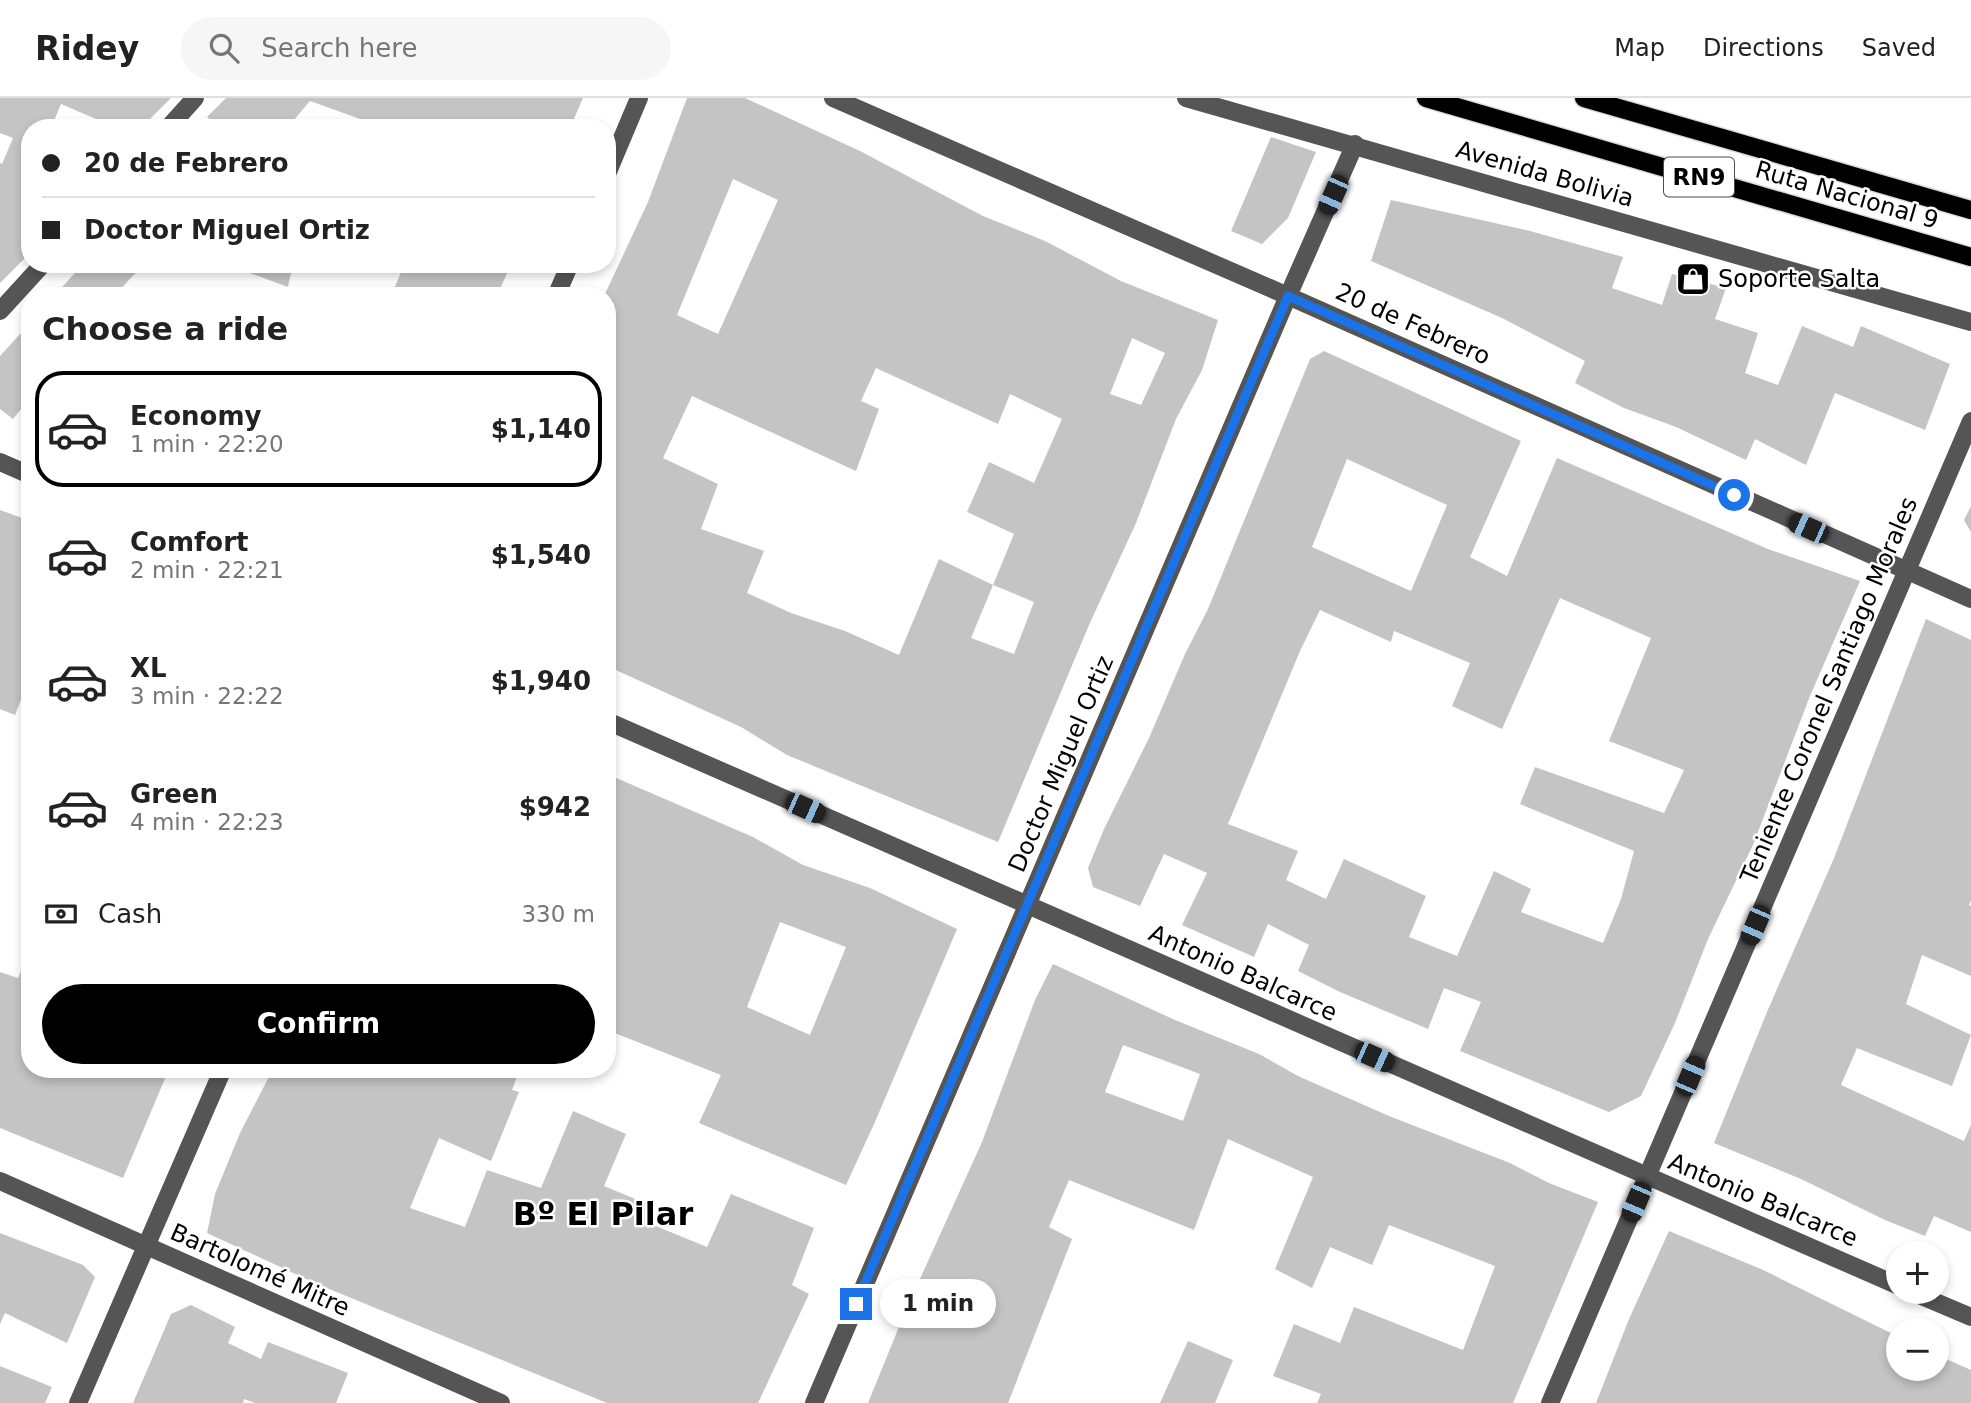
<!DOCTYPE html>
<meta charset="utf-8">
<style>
:root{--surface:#fff;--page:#f6f6f6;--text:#222;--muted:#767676;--line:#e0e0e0;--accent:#000}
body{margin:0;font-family:"DejaVu Sans",sans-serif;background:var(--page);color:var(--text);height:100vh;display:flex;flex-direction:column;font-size:26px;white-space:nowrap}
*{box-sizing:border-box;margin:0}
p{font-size:23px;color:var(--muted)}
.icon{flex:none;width:38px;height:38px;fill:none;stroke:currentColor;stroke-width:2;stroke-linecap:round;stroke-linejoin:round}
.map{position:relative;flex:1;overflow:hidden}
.details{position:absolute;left:21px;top:189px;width:595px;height:791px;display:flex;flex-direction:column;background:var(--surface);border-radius:28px;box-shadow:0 4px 10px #0003}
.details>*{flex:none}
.banner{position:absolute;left:21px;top:21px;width:595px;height:154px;border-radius:28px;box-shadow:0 4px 10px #0003;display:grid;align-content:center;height:154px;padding:0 21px;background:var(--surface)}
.tools{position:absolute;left:1886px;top:1143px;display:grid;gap:14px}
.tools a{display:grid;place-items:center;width:63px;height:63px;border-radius:50%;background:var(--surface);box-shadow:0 4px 10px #0003;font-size:35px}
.end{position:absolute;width:32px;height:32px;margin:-16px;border:9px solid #1a73e8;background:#fff;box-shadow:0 0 0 4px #fff}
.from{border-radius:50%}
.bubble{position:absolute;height:49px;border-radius:24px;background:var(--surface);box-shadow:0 4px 10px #0003;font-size:23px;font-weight:700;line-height:49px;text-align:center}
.car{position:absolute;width:21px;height:42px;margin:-21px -10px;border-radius:9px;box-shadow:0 0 5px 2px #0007;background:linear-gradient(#222 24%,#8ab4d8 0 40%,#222 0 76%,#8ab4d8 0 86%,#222 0)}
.banner b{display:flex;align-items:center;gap:24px;height:66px;font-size:26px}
.banner b+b{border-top:2px solid var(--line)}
.banner i{width:18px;height:18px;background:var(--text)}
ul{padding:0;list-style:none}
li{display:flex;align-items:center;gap:21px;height:116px;margin:0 14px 10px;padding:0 7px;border:4px solid transparent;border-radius:28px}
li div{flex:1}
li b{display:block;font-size:26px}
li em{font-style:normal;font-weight:700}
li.on{border-color:var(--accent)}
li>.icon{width:63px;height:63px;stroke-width:1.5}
h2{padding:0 21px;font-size:32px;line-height:84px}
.pay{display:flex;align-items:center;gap:18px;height:77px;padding:0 21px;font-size:26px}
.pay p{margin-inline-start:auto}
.button{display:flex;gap:14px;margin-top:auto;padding:14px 21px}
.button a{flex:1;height:80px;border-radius:42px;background:var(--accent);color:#fff;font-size:28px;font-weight:700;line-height:80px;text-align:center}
header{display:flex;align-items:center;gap:42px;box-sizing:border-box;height:98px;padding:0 35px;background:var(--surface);border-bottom:2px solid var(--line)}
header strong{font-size:33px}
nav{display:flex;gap:38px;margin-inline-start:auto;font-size:24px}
.search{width:490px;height:63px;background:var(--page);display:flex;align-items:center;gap:18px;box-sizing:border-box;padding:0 24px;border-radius:38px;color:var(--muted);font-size:26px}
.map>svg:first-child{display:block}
.building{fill:#c4c4c4;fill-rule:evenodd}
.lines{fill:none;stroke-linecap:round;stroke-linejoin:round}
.major-casing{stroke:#dbdbdb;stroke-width:21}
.minor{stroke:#555;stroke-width:18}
.major{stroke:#000;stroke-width:18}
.route{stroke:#1a73e8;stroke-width:9}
.labels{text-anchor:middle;stroke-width:5;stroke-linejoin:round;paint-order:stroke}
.shield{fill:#fff;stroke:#4c4c4c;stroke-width:2}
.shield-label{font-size:23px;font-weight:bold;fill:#000}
.street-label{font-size:24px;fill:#000;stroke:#fff}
.poi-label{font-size:24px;fill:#000;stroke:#fff;text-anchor:start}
.district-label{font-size:32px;font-weight:bold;fill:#000;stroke:#fff}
</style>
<header>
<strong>Ridey</strong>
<div class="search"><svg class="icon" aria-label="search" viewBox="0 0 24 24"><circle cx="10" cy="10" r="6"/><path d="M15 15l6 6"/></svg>Search here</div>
<nav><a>Map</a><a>Directions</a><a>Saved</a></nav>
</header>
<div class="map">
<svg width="1971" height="1305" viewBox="0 0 1971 1305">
<rect width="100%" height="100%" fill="#fff"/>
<!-- building -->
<g class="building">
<polygon points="0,0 171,0 141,30 117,30 61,6 51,30 30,30 30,155 0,185 0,65 2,66 13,40 0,35"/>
<polygon points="226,0 583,0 570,30 385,30 310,3 287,30 222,30 207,19"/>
<path d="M687,0h58l115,53 123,65 62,25 76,40 97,39 -16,50 -26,49 -40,104 -47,102 -91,217 -211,-87 -46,-28 -134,-61v-370h-3l44,-94zM733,81l45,21 -60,134 -41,-19zM1132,240l33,15 -24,52 -31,-11zM876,270l122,56 12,-30 52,25 -28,64 -45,-21 -22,50 47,22 -21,51 41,17 -20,52 -43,-16 22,-53 -54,-26 -40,96 -54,-24 -54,-18 -44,-20 17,-42 -63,-22 17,-45 -55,-26 29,-62 164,75 23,-62 -18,-8z"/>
<polygon points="1271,39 1316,54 1288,120 1262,146 1231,133"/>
<polygon points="1391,102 1530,133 1623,159 1612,190 1662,207 1672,176 1726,190 1715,221 1758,235 1745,275 1778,287 1802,228 1853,249 1861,228 1950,266 1925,332 1835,295 1806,367 1755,341 1746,362 1676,329 1624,310 1575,285 1585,263 1502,220 1371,163"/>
<polygon points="83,166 144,166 114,198 54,198"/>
<polygon points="225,166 293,166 288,189"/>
<polygon points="389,166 511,166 497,198 391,198 402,172"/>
<polygon points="288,189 311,197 311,198 284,198"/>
<polygon points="30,225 30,300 13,321 0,311 0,258"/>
<path d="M1324,253l197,90 -51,116 37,19 50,-118 211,91 92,32 -50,115 -57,149 -45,94 -33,84 -34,73 -32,16 -149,-61 21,-49 -37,-14 -16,41 -88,-37 -42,-21 11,-26 -41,-21 -14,33 -72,-32 25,-52 -43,-19 -24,52 -47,-19 -5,-19 16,-39 45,-91 36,-84 23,-45 102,-250zM1347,361l100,46 -36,86 -99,-44zM1560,500l91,40 -42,103 75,29 -20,43 -129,-46 -15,37 114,47 -13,48 -18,44 -82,-31 10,-23 -37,-18 -37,85 -48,-19 17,-41 -82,-37 -18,40 -40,-19 12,-29 -70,-27 72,-173 20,-41 71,32 3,-11 76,32 -18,43 50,23z"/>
<polygon points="1971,408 1971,434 1964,422"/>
<polygon points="0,412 30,423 30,579 15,617 0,611"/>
<polygon points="1926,521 1971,542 1971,802 1969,807 1971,808 1971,878 1922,857 1906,906 1971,937 1952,988 1857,950 1841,987 1964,1043 1971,1027 1971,1134 1934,1118 1925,1138 1885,1122 1801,1081 1714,1045 1767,914 1834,760"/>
<path d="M607,676l146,63 50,28 67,23 87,41 -82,193 -29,63 -147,-62 22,-48 -114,-45zM780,824l66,25 -36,88 -63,-28z"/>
<polygon points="29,685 30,685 30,711 22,707"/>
<polygon points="30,852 30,971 169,971 123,1080 0,1030 0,874 18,880"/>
<path d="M1053,866l122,56 84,34 39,22 91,40 121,47 39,20 49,19 -85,201h-196l4,-9 -48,-18 21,-52 46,19 14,-36 109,43 32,-84 -106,-41 -17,40 -42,-18 -18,41 -37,-19 38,-92 -85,-38 -34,91 -125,-50 -20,47 23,12 -64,164h-140l37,-91 77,-170 53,-142zM1123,947l77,29 -17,47 -78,-29z"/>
<polygon points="273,971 520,971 512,992 519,994 491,1063 439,1040 410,1110 465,1129 487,1072 541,1090 573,1013 626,1036 604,1088 652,1108 646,1124 707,1149 731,1096 814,1130 792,1187 809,1196 758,1305 607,1305 317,1186 207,1135 215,1096 240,1035"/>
<polygon points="1669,1133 1761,1171 1899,1239 1899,1270 1937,1270 1937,1257 1971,1272 1971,1305 1596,1305 1629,1221"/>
<polygon points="0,1135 83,1167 95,1179 67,1245 5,1215 0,1226"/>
<polygon points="191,1207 235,1229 228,1245 261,1261 268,1244 348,1275 336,1305 255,1305 244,1301 243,1305 133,1305 171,1216"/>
<polygon points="1188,1243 1233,1262 1215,1305 1160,1305"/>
<polygon points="0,1268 52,1289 45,1305 0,1305"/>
</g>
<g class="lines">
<!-- major casing -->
<g class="major-casing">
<g id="major">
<polyline points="1426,0 1971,159"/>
<polyline points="1584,0 1971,112"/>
</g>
</g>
<!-- minor -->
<g class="minor">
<polyline points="833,0 1288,198 1971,501"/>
<polyline points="1186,0 1971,224"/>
<polyline points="168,30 195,0"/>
<polyline points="607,76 639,0"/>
<polyline points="556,198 570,166"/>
<polyline points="0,213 43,166"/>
<polyline points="0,364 30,377"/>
<polyline points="607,623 1899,1188"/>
<polyline points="0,1083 501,1305"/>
<polyline points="1912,1194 1971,1219"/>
<polyline points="78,1305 223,971"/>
<polyline points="814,1305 1288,198 1355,46"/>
<polyline points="1550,1305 1971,323"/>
</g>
<!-- major -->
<use href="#major" class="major"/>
</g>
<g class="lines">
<!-- route -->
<polyline class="route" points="856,1206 1288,198 1734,397"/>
</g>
<!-- icons -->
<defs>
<g id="shop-square" transform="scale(1.75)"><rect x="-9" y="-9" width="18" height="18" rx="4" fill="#000" stroke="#fff"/><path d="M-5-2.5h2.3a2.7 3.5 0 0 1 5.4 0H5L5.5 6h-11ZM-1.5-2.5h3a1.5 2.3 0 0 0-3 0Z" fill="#fff"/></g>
</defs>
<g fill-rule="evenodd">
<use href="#shop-square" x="1693" y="181"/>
</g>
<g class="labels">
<!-- shield labels -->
<rect class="shield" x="1664" y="59.5" width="70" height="39" rx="5"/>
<g class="shield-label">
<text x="1699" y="87">RN9</text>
</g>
<!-- street labels -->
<g class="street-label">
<text transform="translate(1545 76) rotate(16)" y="8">Avenida Bolivia</text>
<text transform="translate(1847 97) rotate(16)" y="8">Ruta Nacional 9</text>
<text transform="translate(1413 226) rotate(24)" y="8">20 de Febrero</text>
<text transform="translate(1829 592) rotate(-67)" y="8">Teniente Coronel Santiago Morales</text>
<text transform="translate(1061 666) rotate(-67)" y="8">Doctor Miguel Ortiz</text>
<text transform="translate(1243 875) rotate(24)" y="8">Antonio Balcarce</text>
<text transform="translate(1763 1102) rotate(23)" y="8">Antonio Balcarce</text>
<text transform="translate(260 1172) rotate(24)" y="8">Bartolomé Mitre</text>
</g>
<!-- poi labels -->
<g class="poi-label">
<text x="1718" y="189">Soporte Salta</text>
</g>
<!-- district labels -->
<g class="district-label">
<text x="603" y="1127">Bº El Pilar</text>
</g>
</g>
</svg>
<div class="tools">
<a>+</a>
<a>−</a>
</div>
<i class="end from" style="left:1734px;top:397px"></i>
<i class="end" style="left:856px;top:1206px"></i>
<div class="bubble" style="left:880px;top:1181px;width:116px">1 min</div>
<i class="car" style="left:1333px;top:97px;rotate:204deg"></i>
<i class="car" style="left:1808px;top:430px;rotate:294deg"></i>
<i class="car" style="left:805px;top:710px;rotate:114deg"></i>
<i class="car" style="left:1755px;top:827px;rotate:203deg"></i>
<i class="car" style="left:1374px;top:959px;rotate:114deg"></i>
<i class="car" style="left:1690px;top:978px;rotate:23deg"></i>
<i class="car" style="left:1636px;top:1104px;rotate:203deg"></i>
<div class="banner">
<b><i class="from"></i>20 de Febrero</b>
<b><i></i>Doctor Miguel Ortiz</b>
</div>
<section class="details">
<h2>Choose a ride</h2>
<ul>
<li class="on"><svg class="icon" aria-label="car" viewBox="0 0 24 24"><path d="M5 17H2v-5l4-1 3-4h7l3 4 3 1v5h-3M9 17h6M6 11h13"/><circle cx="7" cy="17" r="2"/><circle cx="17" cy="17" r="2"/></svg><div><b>Economy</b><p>1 min · 22:20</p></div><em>$1,140</em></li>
<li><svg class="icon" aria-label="car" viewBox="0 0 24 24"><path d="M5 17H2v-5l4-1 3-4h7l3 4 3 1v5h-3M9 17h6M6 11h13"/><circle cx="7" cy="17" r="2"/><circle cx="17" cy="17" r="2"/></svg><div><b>Comfort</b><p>2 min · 22:21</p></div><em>$1,540</em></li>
<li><svg class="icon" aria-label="car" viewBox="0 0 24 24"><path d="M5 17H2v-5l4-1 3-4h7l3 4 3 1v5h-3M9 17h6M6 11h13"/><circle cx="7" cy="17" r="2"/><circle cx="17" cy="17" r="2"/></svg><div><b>XL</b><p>3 min · 22:22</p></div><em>$1,940</em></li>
<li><svg class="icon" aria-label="car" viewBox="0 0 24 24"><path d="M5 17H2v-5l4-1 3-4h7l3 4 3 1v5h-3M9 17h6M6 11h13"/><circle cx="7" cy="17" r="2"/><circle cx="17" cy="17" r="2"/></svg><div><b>Green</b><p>4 min · 22:23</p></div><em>$942</em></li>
</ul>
<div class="pay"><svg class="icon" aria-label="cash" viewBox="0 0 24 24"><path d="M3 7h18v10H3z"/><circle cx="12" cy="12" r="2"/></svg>Cash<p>330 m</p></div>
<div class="button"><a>Confirm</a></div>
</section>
</div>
